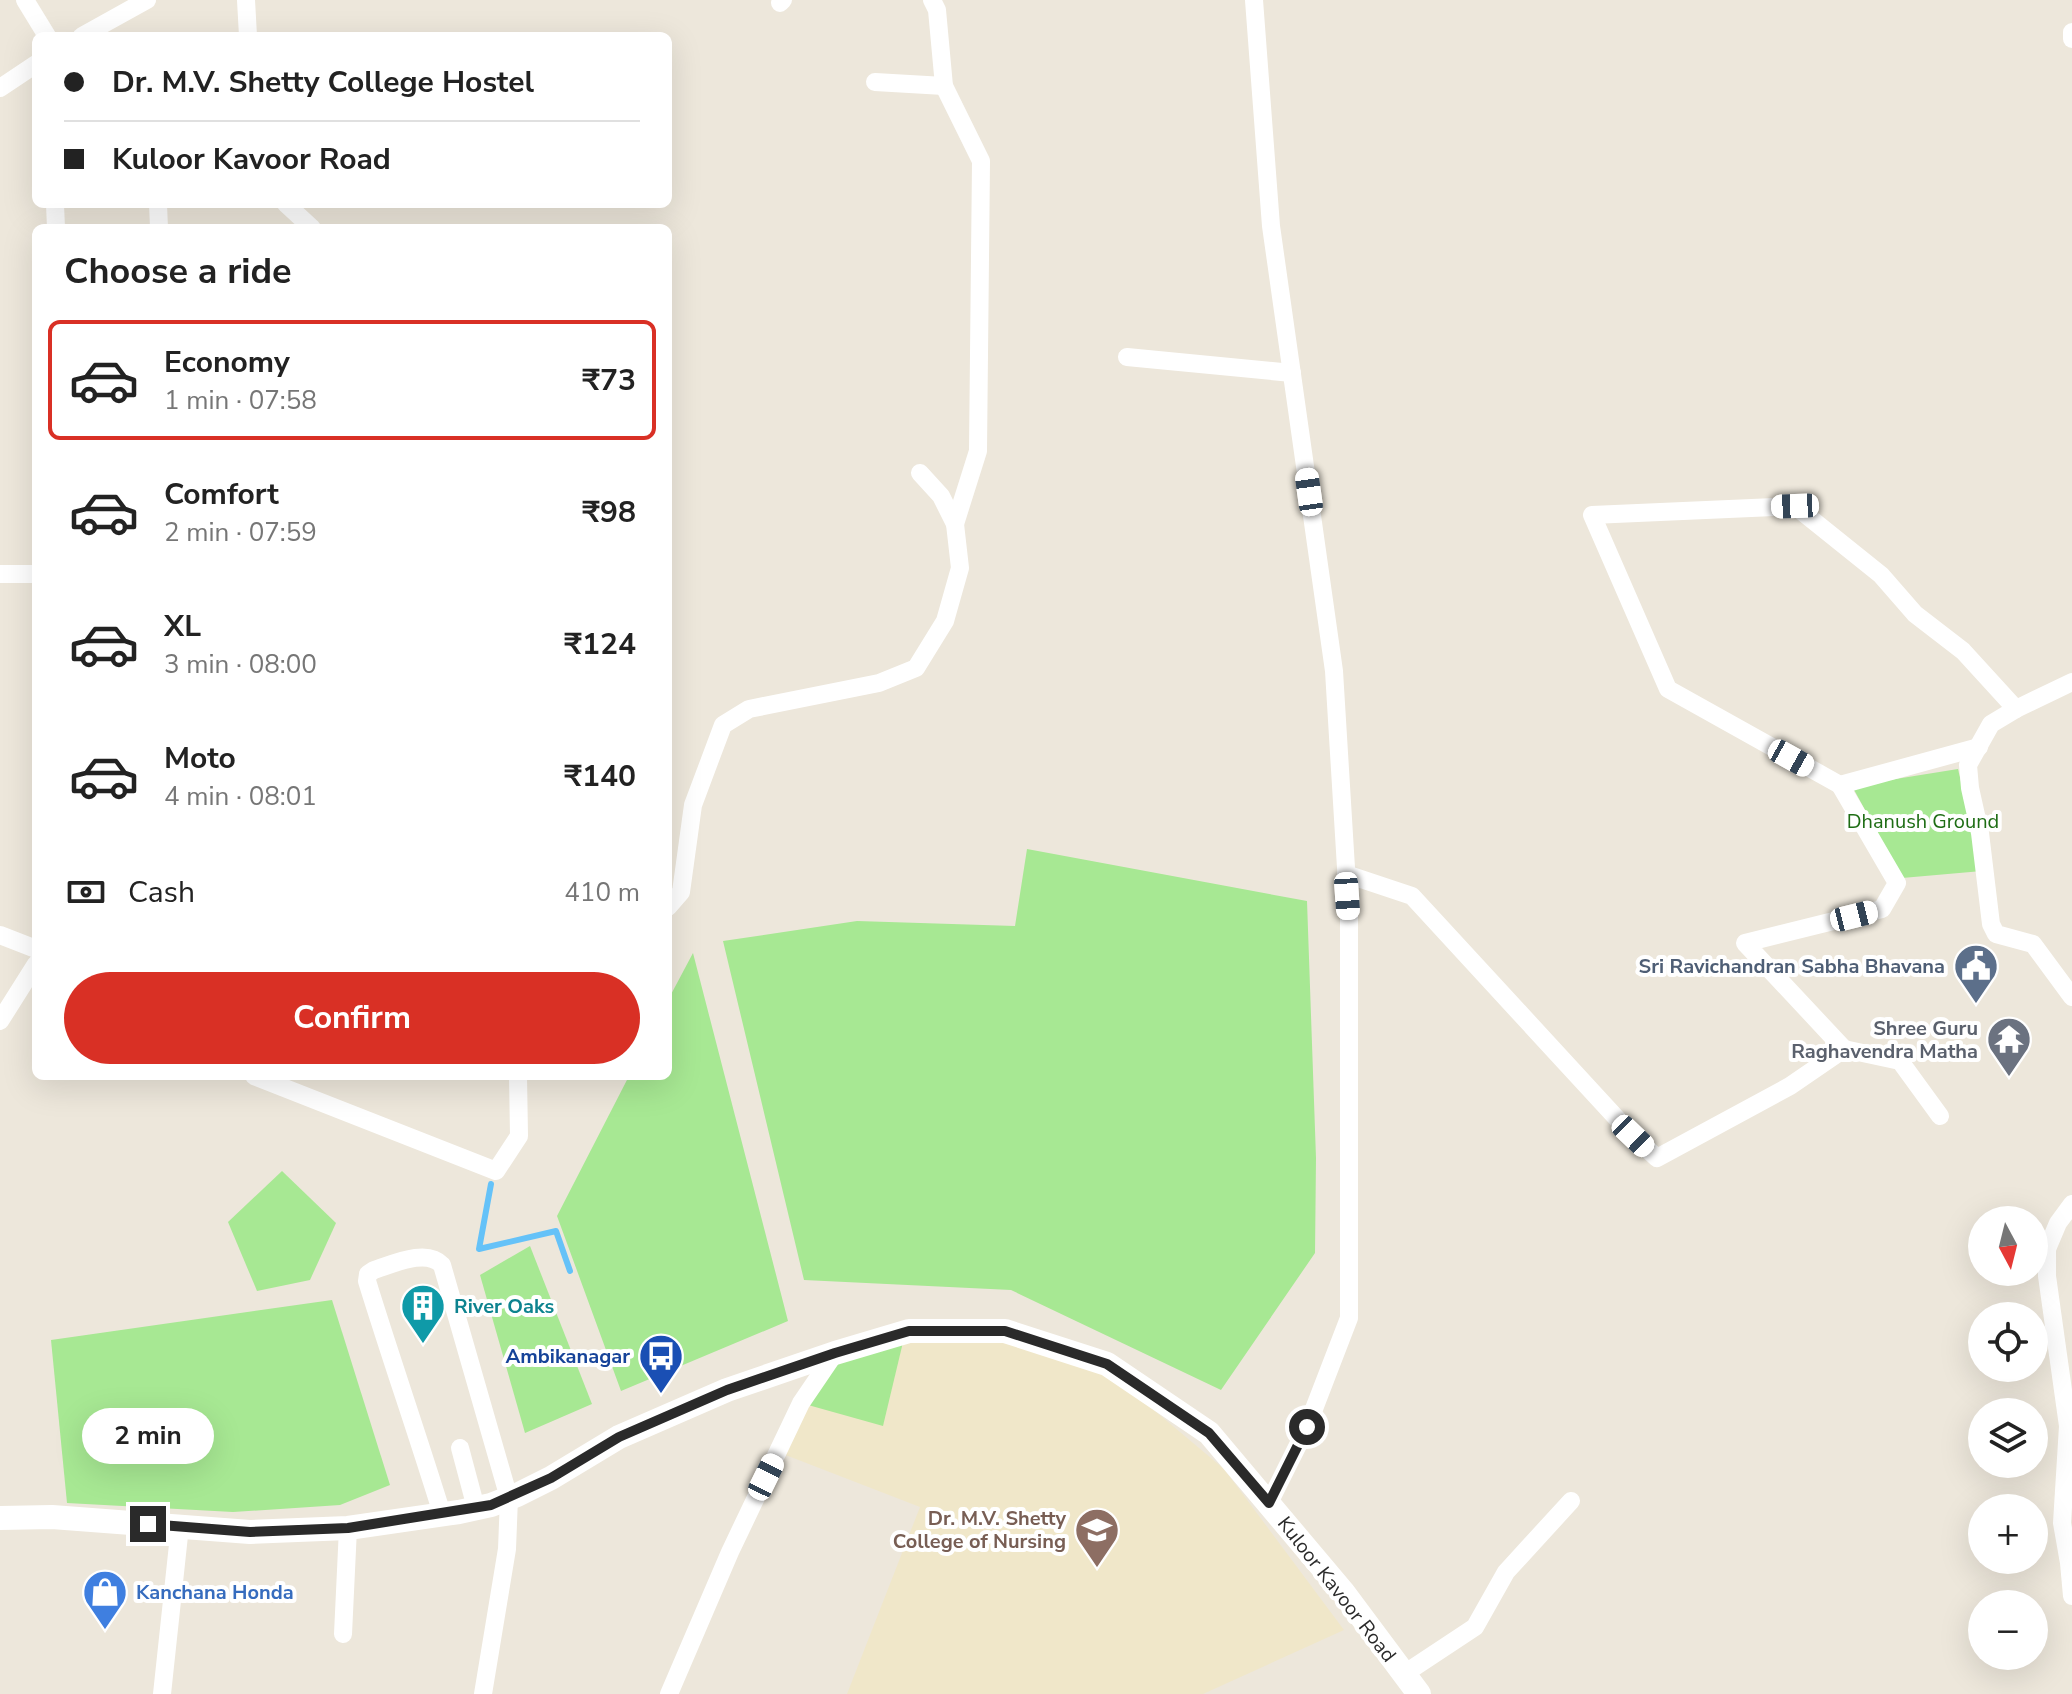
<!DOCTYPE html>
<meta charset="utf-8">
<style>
:root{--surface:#fff;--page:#f6f6f6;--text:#222;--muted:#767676;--line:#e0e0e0;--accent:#d93025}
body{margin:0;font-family:"Nunito Sans",sans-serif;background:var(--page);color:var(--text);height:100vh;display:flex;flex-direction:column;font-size:30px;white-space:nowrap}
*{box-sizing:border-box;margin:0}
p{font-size:26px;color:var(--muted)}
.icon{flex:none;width:44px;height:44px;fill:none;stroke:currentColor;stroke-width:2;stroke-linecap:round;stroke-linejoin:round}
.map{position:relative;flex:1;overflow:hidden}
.side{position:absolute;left:32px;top:224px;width:640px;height:856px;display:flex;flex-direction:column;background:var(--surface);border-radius:12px;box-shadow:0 8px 32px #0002}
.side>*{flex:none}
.top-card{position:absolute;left:32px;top:32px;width:640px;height:176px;border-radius:12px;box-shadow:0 8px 32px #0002;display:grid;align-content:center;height:176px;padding:0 32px;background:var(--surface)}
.needle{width:52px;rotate:173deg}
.controls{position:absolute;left:1968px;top:1206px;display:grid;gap:16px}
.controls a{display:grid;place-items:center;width:80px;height:80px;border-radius:50%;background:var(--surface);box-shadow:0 8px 32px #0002;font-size:40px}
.end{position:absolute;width:36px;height:36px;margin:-18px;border:10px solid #2a2a2a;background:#fff;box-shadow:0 0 0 4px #fff}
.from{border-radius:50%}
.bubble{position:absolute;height:56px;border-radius:28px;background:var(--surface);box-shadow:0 8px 32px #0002;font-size:26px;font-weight:700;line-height:56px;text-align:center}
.car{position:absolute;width:24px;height:48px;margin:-24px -12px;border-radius:10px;box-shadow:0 0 6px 2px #0007;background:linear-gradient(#fff 24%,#345 0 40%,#fff 0 76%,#345 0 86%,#fff 0)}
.top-card b{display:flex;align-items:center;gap:28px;height:76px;font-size:30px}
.top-card b+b{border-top:2px solid var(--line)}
.top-card i{width:20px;height:20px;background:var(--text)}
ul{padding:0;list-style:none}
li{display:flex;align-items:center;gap:24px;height:120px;margin:0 16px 12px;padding:0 16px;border:4px solid transparent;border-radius:12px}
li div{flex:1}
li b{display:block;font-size:30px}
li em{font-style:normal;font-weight:700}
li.on{border-color:var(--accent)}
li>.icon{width:72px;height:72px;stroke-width:1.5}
h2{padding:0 32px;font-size:36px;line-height:96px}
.pay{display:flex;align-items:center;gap:20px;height:88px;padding:0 32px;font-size:30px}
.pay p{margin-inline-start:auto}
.button{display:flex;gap:16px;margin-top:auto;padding:16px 32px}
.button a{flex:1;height:92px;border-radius:48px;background:var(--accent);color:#fff;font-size:32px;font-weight:700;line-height:92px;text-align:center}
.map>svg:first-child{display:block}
.education{fill:#f0e7c9}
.green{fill:#a7e893}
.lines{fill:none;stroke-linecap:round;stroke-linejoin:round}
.stream{stroke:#65c2f8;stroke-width:6}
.street{stroke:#fff;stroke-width:18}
.secondary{stroke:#fff;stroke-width:24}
.route{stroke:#2a2a2a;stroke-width:10}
.labels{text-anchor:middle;stroke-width:8;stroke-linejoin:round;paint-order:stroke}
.park-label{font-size:20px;fill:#1e6d14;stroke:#fff}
.service-label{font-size:20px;font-weight:bold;fill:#4e5e75;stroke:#fff;text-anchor:end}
.worship-label{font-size:20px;font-weight:bold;fill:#5b616d;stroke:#fff;text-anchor:end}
.culture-label{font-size:20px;font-weight:bold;fill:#0d838f;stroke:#fff;text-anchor:start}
.transit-label{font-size:20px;font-weight:bold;fill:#164399;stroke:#fff;text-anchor:end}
.education-label{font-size:20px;font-weight:bold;fill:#785e54;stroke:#fff;text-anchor:end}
.street-label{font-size:20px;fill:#2a2a2a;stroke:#fff}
.shop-label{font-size:20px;font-weight:bold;fill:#366cbe;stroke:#fff;text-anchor:start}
</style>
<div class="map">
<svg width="2072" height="1694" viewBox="0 0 2072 1694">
<rect width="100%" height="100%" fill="#ede7db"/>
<!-- education -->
<polygon class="education" points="904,1338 1032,1338 1105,1369 1224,1469 1344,1630 1203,1694 847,1694 920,1507 783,1454 801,1403"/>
<!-- green -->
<g class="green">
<polygon points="1958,769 1982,871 1902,878 1852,786"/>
<polygon points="1027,849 1307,901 1316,1158 1315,1253 1221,1390 1011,1290 804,1280 723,941 857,921 1015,926"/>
<polygon points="693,953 788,1321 621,1391 557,1216 629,1076 668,1076 668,1000"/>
<polygon points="282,1171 336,1223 310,1280 257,1291 228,1222"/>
<polygon points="530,1246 592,1404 525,1433 480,1275"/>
<polygon points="332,1300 390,1485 340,1505 233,1512 67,1503 51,1340"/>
<polygon points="904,1338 883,1426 801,1403 838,1361"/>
</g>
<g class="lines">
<!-- stream -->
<polyline class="stream" points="491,1184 479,1249 556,1231 570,1271"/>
<!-- street -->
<g class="street">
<polyline points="25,0 47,36"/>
<polyline points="246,0 248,36"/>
<polyline points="932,0 937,10 944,86 981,161 978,451 955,524"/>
<polyline points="1254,0 1271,226 1334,671 1349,917 1349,1318 1307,1427 1269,1503"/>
<polyline points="780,3 783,0"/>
<polyline points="2072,32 2072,39"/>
<polyline points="82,36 147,0"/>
<polyline points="875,82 944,86"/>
<polyline points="0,88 36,64"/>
<polyline points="55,204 56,228"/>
<polyline points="158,204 159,228"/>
<polyline points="286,204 312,228"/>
<polyline points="1127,357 1292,373"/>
<polyline points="0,574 36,574"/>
<polyline points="2072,682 2016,709 1991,724 1968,765 1970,788 1980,833 1991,924 1996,934 2033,944 2072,997"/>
<polyline points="1840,785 1668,689 1592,515 1795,506 1881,575 1915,614 1963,651 2016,709"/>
<polyline points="1346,874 1412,896 1633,1136 1657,1158 1790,1086 1844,1049 1900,1061 1940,1116"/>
<polyline points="668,907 681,892 693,805 723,725 749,709 879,683 916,668 945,621 960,568 955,524 941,496 920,473"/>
<polyline points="0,935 36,949"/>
<polyline points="0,1021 36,964"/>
<polyline points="1844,1049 1745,943 1882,909 1897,883 1840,785 1979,747"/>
<polyline points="254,1076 496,1171 519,1136 518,1076"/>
<polyline points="2072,1204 2058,1223 2047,1249 2047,1276 2068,1426 2062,1523 2069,1563 2072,1596"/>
<polyline points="460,1448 476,1508"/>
<path d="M442,1514c-24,-78 -51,-155 -75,-233l1,-7 6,-4c19,-6 53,-22 68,-5l67,233 -2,51 -24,145"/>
<polyline points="343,1634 348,1528"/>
<polyline points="1404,1674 1475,1627 1506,1572 1571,1501"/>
<polyline points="162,1694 180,1526"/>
<polyline points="669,1694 730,1552 801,1403 835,1353"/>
</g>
<!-- secondary -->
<polyline class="secondary" points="0,1518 52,1517 250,1532 348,1528 459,1512 491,1505 517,1495 551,1478 619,1437 727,1390 835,1353 909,1331 1005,1331 1107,1364 1209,1433 1343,1592 1419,1694"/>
</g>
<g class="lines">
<!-- route -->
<polyline class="route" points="148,1524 250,1532 348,1528 491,1505 551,1478 619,1437 727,1390 835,1353 909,1331 1005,1331 1107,1364 1209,1433 1269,1503 1307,1427"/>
</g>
<!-- icons -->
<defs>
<g id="civic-pin" transform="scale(2.3)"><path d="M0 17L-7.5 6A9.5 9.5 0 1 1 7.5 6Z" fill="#5c6f8a" stroke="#fff"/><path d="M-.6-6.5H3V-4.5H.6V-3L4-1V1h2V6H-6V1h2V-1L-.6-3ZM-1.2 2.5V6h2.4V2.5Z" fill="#fff"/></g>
<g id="temple-pin" transform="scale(2.3)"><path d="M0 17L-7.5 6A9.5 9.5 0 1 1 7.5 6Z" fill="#6b7280" stroke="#fff"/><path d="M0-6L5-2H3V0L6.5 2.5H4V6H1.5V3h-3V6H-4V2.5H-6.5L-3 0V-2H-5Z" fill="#fff"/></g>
<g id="building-pin" transform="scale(2.3)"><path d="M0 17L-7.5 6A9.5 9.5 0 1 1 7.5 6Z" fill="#0f9aa8" stroke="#fff"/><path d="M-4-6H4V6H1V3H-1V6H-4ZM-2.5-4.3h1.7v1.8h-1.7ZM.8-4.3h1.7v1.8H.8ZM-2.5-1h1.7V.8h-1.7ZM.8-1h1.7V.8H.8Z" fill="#fff"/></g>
<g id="bus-pin" transform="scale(2.3)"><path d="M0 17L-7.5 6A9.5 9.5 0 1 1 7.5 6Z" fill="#1a4fb4" stroke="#fff"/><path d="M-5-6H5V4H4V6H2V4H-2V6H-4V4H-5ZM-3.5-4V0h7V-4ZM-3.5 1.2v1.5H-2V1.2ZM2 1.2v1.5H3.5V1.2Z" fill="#fff"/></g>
<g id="university-pin" transform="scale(2.3)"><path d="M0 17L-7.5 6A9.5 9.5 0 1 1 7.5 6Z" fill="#8d6e63" stroke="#fff"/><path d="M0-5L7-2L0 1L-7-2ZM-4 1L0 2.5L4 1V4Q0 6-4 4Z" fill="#fff"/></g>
<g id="shop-pin" transform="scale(2.3)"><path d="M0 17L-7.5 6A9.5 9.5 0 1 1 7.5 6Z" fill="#3f7fe0" stroke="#fff"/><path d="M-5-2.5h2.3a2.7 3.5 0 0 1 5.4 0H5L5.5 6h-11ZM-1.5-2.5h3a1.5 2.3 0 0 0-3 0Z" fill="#fff"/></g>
</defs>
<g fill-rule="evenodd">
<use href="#civic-pin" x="1976" y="966"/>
<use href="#temple-pin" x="2009" y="1039"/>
<use href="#building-pin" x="423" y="1306"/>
<use href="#bus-pin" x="661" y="1356"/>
<use href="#university-pin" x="1097" y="1530"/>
<use href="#shop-pin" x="105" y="1592"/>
</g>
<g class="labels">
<!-- park labels -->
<g class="park-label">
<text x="1923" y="828">Dhanush Ground</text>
</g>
<!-- service labels -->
<g class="service-label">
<text x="1945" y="973">Sri Ravichandran Sabha Bhavana</text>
</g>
<!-- worship labels -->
<g class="worship-label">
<text x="1978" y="1035">Shree Guru<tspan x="1978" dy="23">Raghavendra Matha</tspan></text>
</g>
<!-- culture labels -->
<g class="culture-label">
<text x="454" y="1313">River Oaks</text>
</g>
<!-- transit labels -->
<g class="transit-label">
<text x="630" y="1363">Ambikanagar</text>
</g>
<!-- education labels -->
<g class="education-label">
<text x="1066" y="1525">Dr. M.V. Shetty<tspan x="1066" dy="23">College of Nursing</tspan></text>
</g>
<!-- street labels -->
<g class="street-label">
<text transform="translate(1337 1589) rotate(52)" y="7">Kuloor Kavoor Road</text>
</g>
<!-- shop labels -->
<g class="shop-label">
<text x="136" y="1599">Kanchana Honda</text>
</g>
</g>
</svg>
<div class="controls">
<a><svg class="needle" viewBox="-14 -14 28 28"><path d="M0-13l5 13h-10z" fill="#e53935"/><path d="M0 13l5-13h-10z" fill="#767676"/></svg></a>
<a><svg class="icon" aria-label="locate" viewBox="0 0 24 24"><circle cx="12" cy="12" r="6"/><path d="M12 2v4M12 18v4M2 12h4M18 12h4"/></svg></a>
<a><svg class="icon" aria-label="layers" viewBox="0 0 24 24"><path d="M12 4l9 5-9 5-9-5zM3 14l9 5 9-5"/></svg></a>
<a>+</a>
<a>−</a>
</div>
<i class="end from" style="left:1307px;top:1427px"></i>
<i class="end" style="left:148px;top:1524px"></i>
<div class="bubble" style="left:82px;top:1408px;width:132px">2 min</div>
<i class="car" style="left:1309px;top:492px;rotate:352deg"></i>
<i class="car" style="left:1795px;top:506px;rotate:268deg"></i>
<i class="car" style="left:1791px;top:758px;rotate:119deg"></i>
<i class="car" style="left:1347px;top:896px;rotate:176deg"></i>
<i class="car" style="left:1854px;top:916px;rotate:76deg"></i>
<i class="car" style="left:1633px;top:1136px;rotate:134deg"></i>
<i class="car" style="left:766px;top:1477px;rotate:26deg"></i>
<div class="top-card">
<b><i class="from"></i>Dr. M.V. Shetty College Hostel</b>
<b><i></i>Kuloor Kavoor Road</b>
</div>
<section class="side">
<h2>Choose a ride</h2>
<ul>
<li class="on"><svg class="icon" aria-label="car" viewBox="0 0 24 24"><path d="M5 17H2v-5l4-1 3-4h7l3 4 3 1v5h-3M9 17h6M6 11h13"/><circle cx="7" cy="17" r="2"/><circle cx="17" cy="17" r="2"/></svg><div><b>Economy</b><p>1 min · 07:58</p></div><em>₹73</em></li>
<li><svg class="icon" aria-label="car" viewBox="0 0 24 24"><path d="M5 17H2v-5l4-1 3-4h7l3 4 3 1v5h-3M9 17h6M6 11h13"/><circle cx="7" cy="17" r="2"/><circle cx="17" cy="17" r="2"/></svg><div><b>Comfort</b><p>2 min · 07:59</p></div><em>₹98</em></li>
<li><svg class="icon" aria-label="car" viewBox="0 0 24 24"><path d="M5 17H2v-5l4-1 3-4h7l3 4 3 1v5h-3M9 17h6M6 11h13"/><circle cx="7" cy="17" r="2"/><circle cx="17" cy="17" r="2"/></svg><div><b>XL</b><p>3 min · 08:00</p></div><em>₹124</em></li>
<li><svg class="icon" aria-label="car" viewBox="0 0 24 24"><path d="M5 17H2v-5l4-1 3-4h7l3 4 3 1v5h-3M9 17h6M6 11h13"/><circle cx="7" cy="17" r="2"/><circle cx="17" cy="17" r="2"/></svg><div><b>Moto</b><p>4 min · 08:01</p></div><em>₹140</em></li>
</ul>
<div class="pay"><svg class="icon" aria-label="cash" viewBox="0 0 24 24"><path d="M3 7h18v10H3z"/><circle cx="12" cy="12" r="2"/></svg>Cash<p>410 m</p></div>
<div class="button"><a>Confirm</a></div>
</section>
</div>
